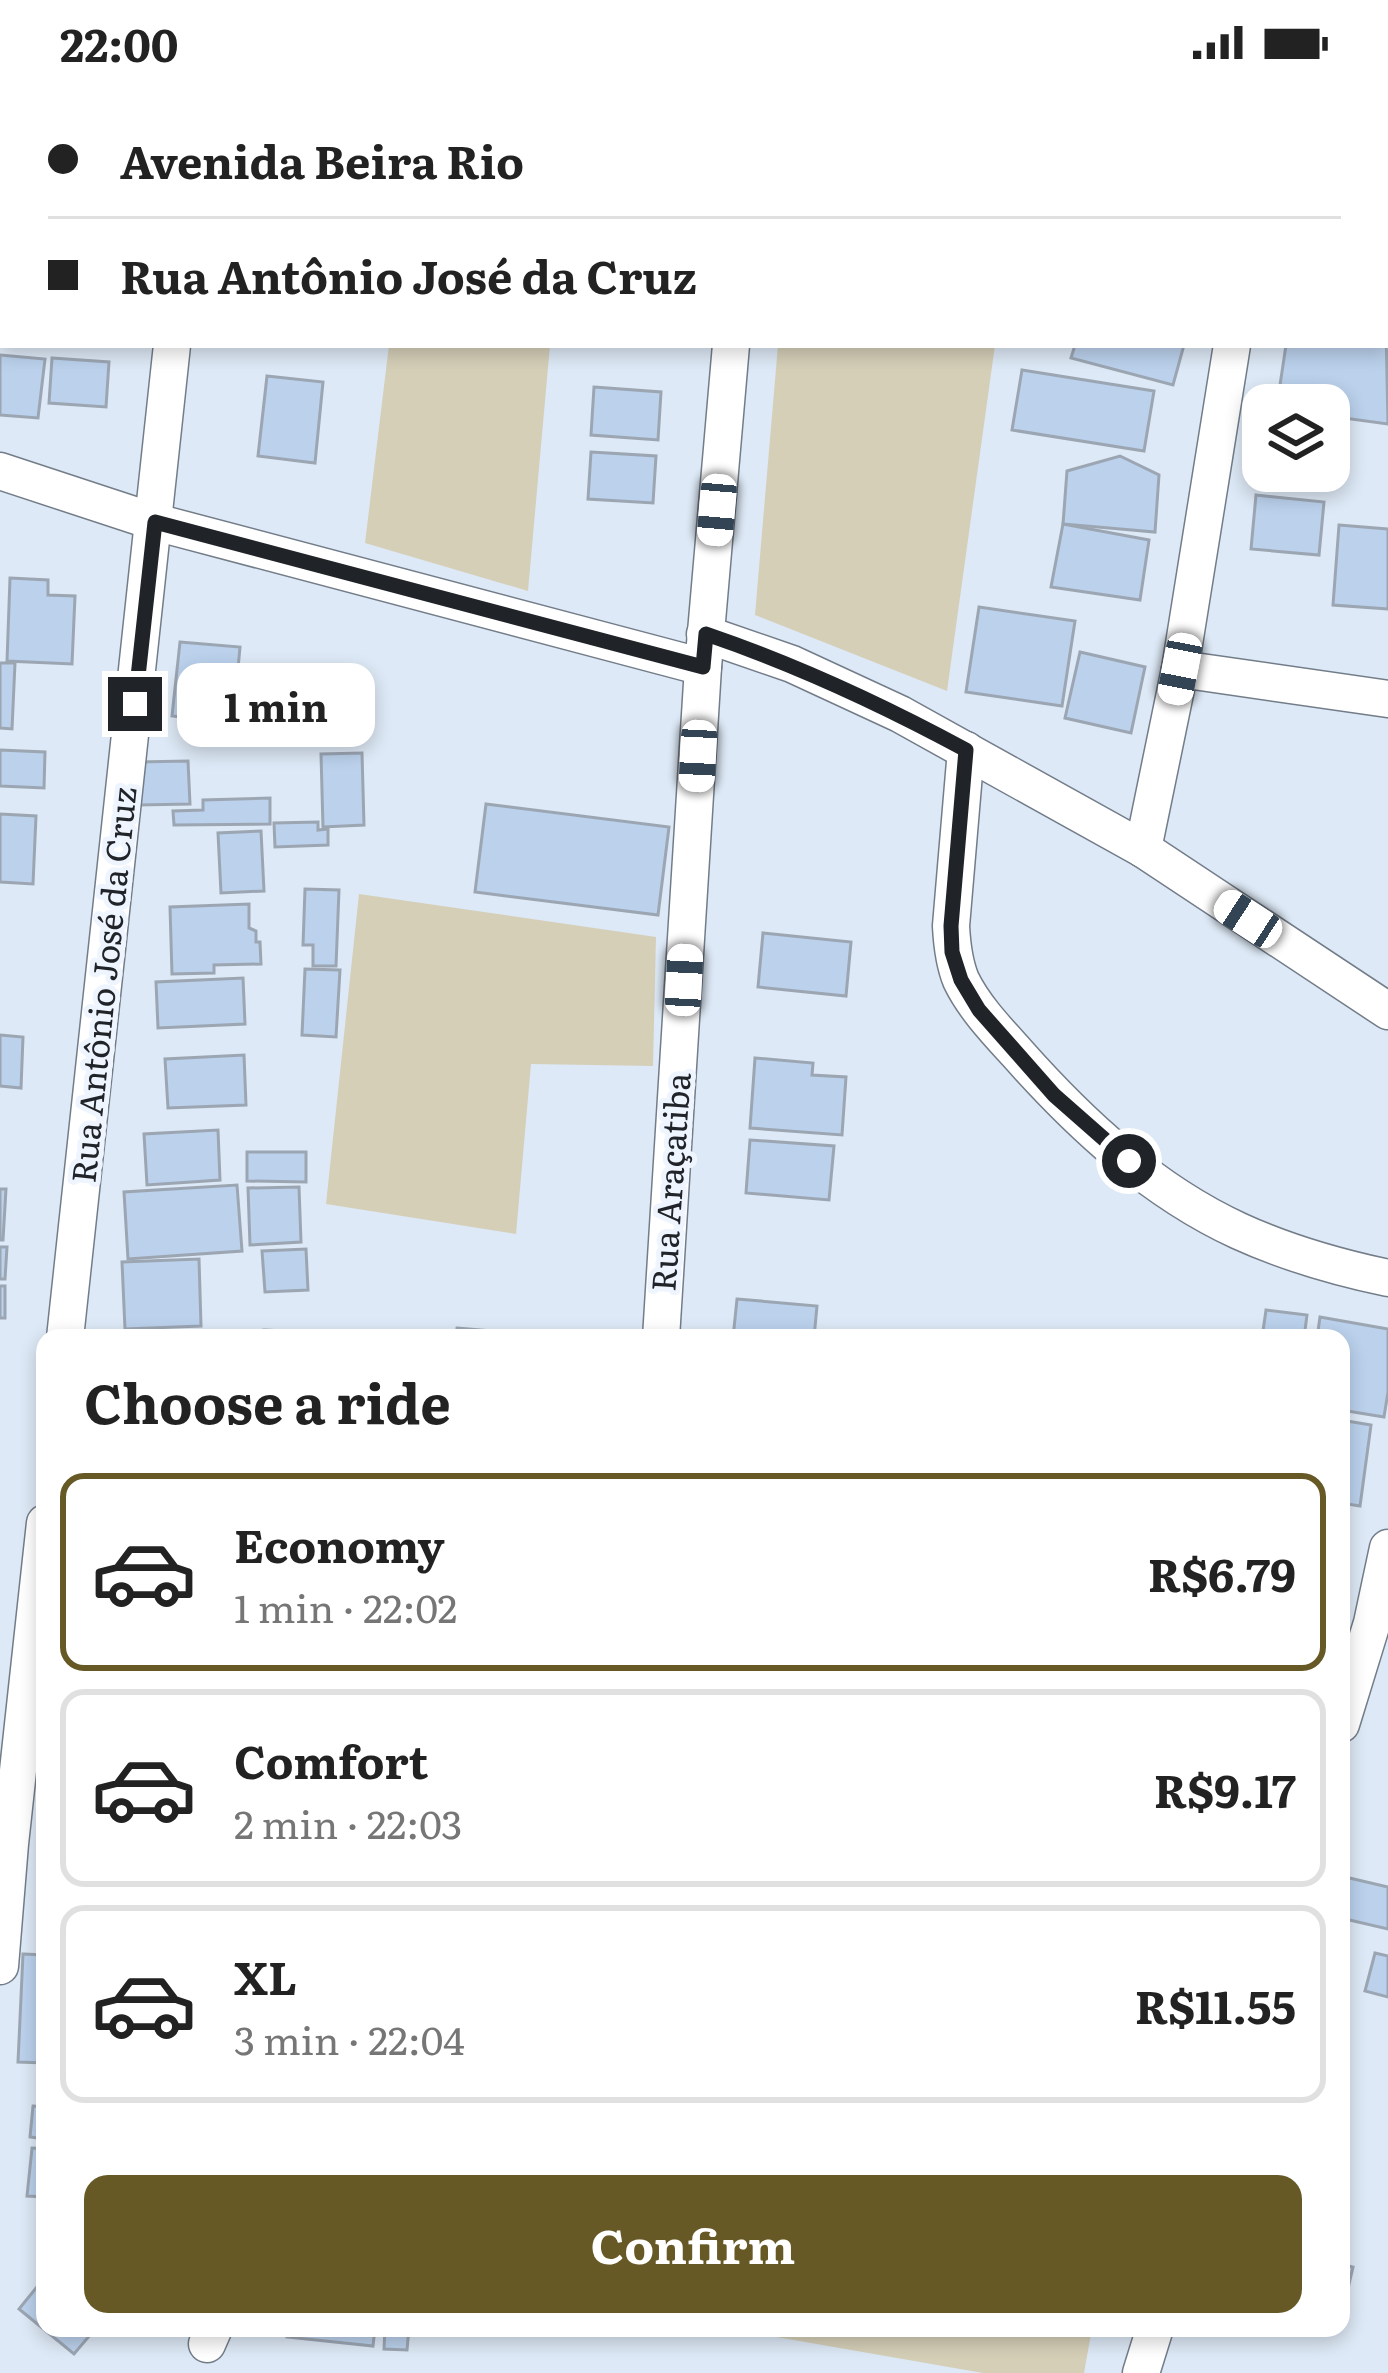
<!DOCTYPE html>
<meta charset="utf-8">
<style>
:root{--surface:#fff;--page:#f2f2f2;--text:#222;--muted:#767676;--line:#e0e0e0;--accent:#665926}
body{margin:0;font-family:Literata,serif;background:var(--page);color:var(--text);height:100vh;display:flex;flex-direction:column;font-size:45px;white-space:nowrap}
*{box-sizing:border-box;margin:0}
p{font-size:39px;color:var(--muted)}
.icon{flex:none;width:66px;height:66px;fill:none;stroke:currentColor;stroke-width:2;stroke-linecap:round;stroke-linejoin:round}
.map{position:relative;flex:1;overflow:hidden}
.side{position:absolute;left:36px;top:1245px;width:1314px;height:1008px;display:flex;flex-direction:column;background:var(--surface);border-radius:24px;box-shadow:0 6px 18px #0003}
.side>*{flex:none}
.hud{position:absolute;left:0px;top:0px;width:1389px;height:264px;box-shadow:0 6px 18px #0003;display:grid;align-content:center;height:264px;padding:0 48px;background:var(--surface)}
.tools{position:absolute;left:1242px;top:300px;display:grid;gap:24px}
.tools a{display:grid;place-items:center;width:108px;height:108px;border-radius:24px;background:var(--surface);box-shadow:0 6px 18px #0003;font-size:60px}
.end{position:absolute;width:54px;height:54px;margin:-27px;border:15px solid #202429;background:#fff;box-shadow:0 0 0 6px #fff}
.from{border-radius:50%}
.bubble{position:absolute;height:84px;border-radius:24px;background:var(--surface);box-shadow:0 6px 18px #0003;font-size:39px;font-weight:700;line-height:84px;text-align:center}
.car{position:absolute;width:36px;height:72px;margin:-36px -18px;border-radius:15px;box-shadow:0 0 9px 3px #0007;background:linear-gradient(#fff 24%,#345 0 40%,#fff 0 76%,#345 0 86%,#fff 0)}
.hud b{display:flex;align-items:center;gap:42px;height:114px;font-size:45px}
.hud b+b{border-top:3px solid var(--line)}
.hud i{width:30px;height:30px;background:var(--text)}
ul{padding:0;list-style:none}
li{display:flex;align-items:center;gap:36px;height:198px;margin:0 24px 18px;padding:0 24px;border:6px solid var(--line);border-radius:24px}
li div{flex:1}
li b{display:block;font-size:45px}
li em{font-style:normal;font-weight:700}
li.active{border-color:var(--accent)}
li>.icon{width:108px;height:108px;stroke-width:1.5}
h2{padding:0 48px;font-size:54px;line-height:144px}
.action{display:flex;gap:24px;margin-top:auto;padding:24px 48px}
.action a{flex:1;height:138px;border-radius:24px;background:var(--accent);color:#fff;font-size:48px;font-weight:700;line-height:138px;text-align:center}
.status{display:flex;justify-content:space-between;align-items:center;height:84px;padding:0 60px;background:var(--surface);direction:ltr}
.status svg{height:33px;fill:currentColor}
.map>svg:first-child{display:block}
.green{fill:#d5cfb8}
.building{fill:#bbd1ec;stroke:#9ca6b3;stroke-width:3}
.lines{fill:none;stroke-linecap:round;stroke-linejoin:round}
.minor-casing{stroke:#737d89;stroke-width:39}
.minor{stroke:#fff;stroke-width:36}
.route{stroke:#202429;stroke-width:15}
.labels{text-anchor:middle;stroke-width:10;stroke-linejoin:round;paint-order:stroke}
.street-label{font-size:33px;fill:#202429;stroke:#eff5fe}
</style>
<div class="status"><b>22:00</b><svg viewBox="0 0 49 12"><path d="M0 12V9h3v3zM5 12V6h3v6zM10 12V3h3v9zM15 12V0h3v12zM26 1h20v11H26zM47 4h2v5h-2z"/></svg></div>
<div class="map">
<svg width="1388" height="2289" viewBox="0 0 1388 2289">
<rect width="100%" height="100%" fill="#dde9f6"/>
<!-- green -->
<g class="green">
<polygon points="389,261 550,261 528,507 365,459"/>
<polygon points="778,261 995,261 947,607 755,531"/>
<polygon points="359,810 656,853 653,982 531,980 516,1150 326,1120"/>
<polygon points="724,2244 1092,2244 1084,2289 983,2289"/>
</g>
<!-- building -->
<g class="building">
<rect x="24" y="0" width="78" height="3"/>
<rect x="603" y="0" width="66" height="3"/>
<polygon points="922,0 1026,0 1025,3 922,3"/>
<polygon points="1124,0 1172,0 1197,3 1124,3"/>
<polygon points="1320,0 1388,2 1386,56 1386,3 1320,3"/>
<polygon points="1386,246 1388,340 1329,332 1329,321 1277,321 1286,261 1386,261"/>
<polygon points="1075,261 1184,261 1173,301 1071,274"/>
<polygon points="0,271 45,275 38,334 0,331"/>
<polygon points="52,274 109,278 106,323 49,319"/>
<polygon points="1022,286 1154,307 1144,367 1012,346"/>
<polygon points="267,292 323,298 315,379 258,372"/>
<polygon points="594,303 661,308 658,356 591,351"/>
<polygon points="591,368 656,372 653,419 588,415"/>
<polygon points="1120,372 1159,391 1155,448 1063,440 1067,387"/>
<polygon points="1256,411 1324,418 1319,471 1251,465"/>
<polygon points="1063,440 1149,456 1140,516 1051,503"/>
<polygon points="1339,441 1388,445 1388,525 1333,521"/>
<polygon points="10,494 48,496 48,511 75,512 72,580 7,577"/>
<polygon points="979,523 1075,537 1062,622 966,608"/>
<polygon points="180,558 240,563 233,639 172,632"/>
<polygon points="1080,568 1145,583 1131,649 1065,634"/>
<polygon points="0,579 15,579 12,645 0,644"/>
<polygon points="0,666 45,668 44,704 0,702"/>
<polygon points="362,669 364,741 323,743 321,670"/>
<polygon points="188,677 190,720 139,721 137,678"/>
<polygon points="270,714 270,740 174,741 173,727 203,726 203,716"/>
<polygon points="486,720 669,743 658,831 475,808"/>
<polygon points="0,730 36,732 33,800 0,798"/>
<polygon points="318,738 318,746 328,745 328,761 275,763 274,739"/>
<polygon points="261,747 264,807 221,809 218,749"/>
<polygon points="305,805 339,806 336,882 313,882 313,861 303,861"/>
<polygon points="249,820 249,844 256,847 256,858 260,858 261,880 214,881 214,889 172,890 170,823"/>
<polygon points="763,849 851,858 846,912 758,903"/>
<polygon points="305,885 340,886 336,953 302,951"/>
<polygon points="243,894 245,940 158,944 156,898"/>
<polygon points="0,951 23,953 21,1004 0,1002"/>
<polygon points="244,971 246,1021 168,1024 165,975"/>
<polygon points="755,974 813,979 812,991 846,993 842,1051 750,1044"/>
<polygon points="218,1046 220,1096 147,1101 144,1050"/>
<polygon points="750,1056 834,1062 829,1116 746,1109"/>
<polygon points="247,1068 306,1068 306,1098 247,1097"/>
<polygon points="237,1101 242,1167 128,1175 124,1108"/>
<polygon points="299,1103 301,1158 250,1161 248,1104"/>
<polygon points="0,1105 6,1105 3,1156 0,1156"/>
<polygon points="0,1163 7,1163 5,1195 0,1195"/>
<polygon points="306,1165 308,1206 265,1208 262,1167"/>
<polygon points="199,1175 201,1242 125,1245 122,1178"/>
<rect x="0" y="1202" width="5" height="32"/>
<polygon points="737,1215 817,1222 814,1254 733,1254"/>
<polygon points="1266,1226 1307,1231 1304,1254 1262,1254"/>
<polygon points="1320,1233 1388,1245 1388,1308 1384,1333 1341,1326 1341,1254 1317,1254"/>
<polygon points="457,1244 574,1254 456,1254"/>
<polygon points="264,1246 305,1248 305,1254 264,1254"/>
<polygon points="1341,1336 1371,1341 1360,1422 1341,1419"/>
<polygon points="1341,1792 1388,1803 1388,1845 1341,1834"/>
<polygon points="1375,1869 1388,1872 1388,1913 1365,1907"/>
<polygon points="23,1870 45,1871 45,1979 18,1978"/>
<polygon points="33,2022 45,2023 45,2055 30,2053"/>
<polygon points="32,2064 45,2065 45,2113 27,2112"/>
<polygon points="1341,2180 1353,2183 1341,2234"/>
<polygon points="45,2193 45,2244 96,2244 74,2270 19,2225"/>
<polygon points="288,2244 375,2244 373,2262 287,2253"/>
<polygon points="385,2244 409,2244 407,2266 384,2265"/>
</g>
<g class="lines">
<!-- minor casing -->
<g class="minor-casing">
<g id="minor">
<polyline points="196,3 196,0"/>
<polyline points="755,3 755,0"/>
<polyline points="1274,3 1275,0"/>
<polyline points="0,387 155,438 703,583"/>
<polyline points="705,550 792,580 900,630 1143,765 1388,927"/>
<polyline points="1180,585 1388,615"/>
<path d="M966,666l-15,176c1,19 3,37 10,54 13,27 36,51 56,73 63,71 135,138 222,178 48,22 97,36 149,47"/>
<polyline points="1143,765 1180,585 1232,261"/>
<polyline points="65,1254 172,261"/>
<polyline points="661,1254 703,583 731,261"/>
<polyline points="1341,1640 1372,1539 1388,1464"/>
<polyline points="0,1882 10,1760 45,1439"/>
<polyline points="207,2260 214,2244"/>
<polyline points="1141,2289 1155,2244"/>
</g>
</g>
<!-- minor -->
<use href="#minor" class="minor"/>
</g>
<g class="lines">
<!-- route -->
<path class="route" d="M135,620l20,-182 548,145 3,-33c91,31 175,70 260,116l-15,176 1,26 9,28 18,30 75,85 75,66"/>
</g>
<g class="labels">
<!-- street labels -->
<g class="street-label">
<text transform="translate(104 901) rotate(-84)" y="12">Rua Antônio José da Cruz</text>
<text transform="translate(671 1098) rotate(-86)" y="12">Rua Araçatiba</text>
</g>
</g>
</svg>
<div class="tools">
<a><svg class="icon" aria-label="layers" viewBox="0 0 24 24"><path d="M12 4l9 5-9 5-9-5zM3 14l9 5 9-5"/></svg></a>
</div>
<i class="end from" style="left:1129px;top:1077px"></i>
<i class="end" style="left:135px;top:620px"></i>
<div class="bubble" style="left:177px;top:579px;width:198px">1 min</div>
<i class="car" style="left:717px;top:426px;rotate:185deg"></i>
<i class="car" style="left:1180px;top:585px;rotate:191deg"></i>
<i class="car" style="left:698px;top:672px;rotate:183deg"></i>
<i class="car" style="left:1248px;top:835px;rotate:303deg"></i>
<i class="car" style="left:684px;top:896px;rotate:3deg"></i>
<div class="hud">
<b><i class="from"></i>Avenida Beira Rio</b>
<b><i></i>Rua Antônio José da Cruz</b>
</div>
<section class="side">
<h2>Choose a ride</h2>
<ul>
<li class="active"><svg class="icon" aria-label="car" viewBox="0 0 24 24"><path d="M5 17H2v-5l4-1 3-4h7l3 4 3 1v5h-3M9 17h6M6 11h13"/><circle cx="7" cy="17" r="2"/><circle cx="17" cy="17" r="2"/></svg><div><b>Economy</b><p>1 min · 22:02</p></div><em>R$6.79</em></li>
<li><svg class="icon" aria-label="car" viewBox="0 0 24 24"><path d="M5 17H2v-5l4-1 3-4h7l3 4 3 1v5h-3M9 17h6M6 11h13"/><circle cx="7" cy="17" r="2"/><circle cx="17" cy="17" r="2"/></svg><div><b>Comfort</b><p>2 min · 22:03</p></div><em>R$9.17</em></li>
<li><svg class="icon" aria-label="car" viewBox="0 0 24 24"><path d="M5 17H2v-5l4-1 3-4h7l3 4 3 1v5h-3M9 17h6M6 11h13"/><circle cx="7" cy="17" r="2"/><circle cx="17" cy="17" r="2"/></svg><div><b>XL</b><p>3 min · 22:04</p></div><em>R$11.55</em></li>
</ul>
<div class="action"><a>Confirm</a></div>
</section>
</div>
